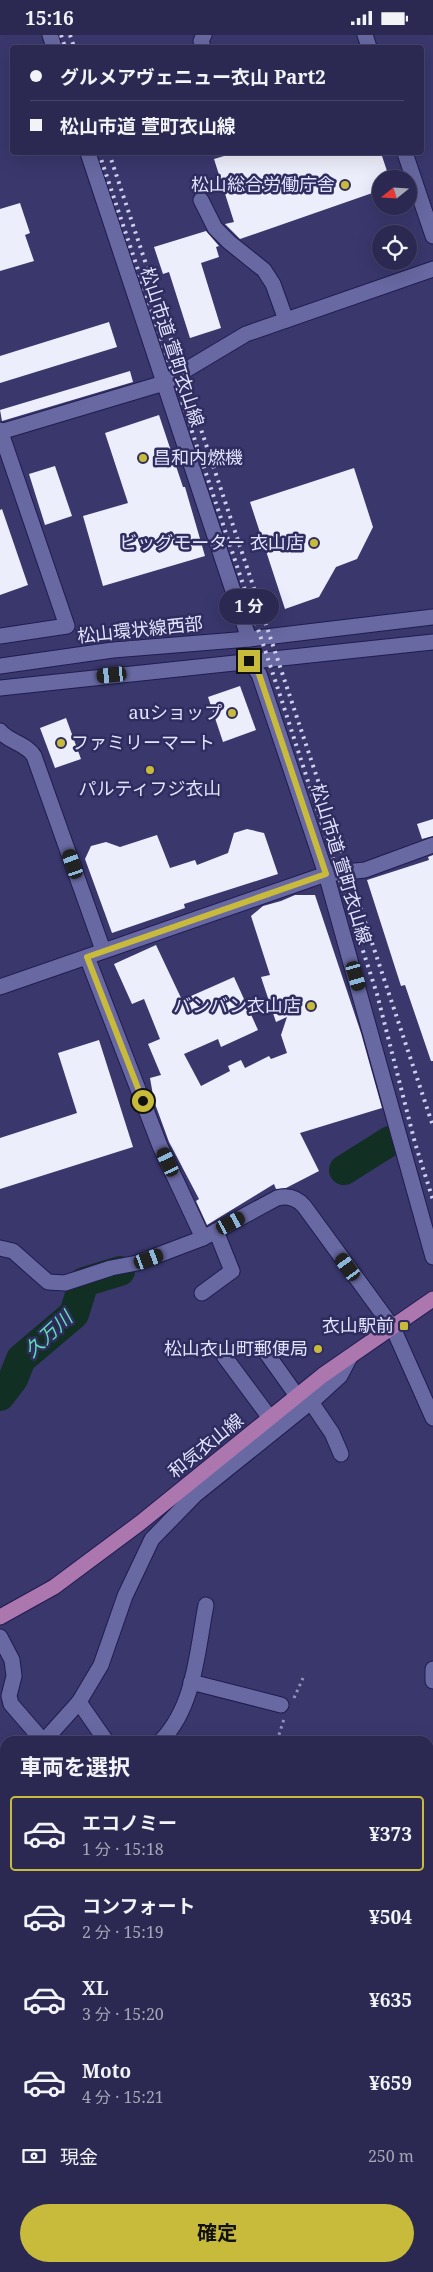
<!DOCTYPE html>
<html lang="ja">
<meta charset="utf-8">
<style>
:root{--surface:#2b2951;--page:#37355b;--text:#f1f3f6;--muted:#a6a6b7;--line:#474568;--accent:#c8bb3b}
body{margin:0;font-family:"Noto Serif","Noto Sans JP",serif;background:var(--page);color:var(--text);height:100vh;display:flex;flex-direction:column;font-size:19px;white-space:nowrap}
*{box-sizing:border-box;margin:0}
p{font-size:16px;color:var(--muted)}
.icon{flex:none;width:28px;height:28px;fill:none;stroke:currentColor;stroke-width:2;stroke-linecap:round;stroke-linejoin:round}
.map{position:relative;flex:1;overflow:hidden}
.side{position:absolute;left:0px;top:1701px;width:434px;height:536px;display:flex;flex-direction:column;background:var(--surface);border-radius:15px 15px 0 0;box-shadow:0 5px 20px #0002,0 0 0 1px var(--line)}
.side>*{flex:none}
.banner{position:absolute;left:10px;top:10px;width:414px;height:110px;border-radius:5px;box-shadow:0 5px 20px #0002,0 0 0 1px var(--line);display:grid;align-content:center;height:110px;padding:0 20px;background:var(--surface)}
.needle{width:32px;rotate:252deg}
.buttons{position:absolute;left:372px;top:135px;display:grid;gap:10px}
.buttons a{display:grid;place-items:center;width:45px;height:45px;border-radius:50%;background:var(--surface);box-shadow:0 5px 20px #0002,0 0 0 1px var(--line);font-size:25px}
.end{position:absolute;width:22px;height:22px;margin:-11px;border:6px solid #c8bb3b;background:#111;box-shadow:0 0 0 2px #111}
.from{border-radius:50%}
.bubble{position:absolute;height:35px;border-radius:18px;background:var(--surface);box-shadow:0 5px 20px #0002,0 0 0 1px var(--line);font-size:16px;font-weight:700;line-height:35px;text-align:center}
.car{position:absolute;width:15px;height:30px;margin:-15px -8px;border-radius:6px;box-shadow:0 0 4px 1px #0007;background:linear-gradient(#222 24%,#8ab4d8 0 40%,#222 0 76%,#8ab4d8 0 86%,#222 0)}
.banner b{display:flex;align-items:center;gap:18px;height:48px;font-size:19px}
.banner b+b{border-top:1px solid var(--line)}
.banner i{width:12px;height:12px;background:var(--text)}
ul{padding:0;list-style:none}
li{display:flex;align-items:center;gap:15px;height:75px;margin:0 10px 8px;padding:0 10px;border:2px solid transparent;border-radius:5px}
li div{flex:1}
li b{display:block;font-size:19px}
li em{font-style:normal;font-weight:700}
li.selected{border-color:var(--accent)}
li>.icon{width:45px;height:45px;stroke-width:1.5}
h2{padding:0 20px;font-size:22px;line-height:60px}
.pay{display:flex;align-items:center;gap:12px;height:55px;padding:0 20px;font-size:19px}
.pay p{margin-inline-start:auto}
.button{display:flex;gap:10px;margin-top:auto;padding:10px 20px}
.button a{flex:1;height:58px;border-radius:30px;background:var(--accent);color:#111;font-size:20px;font-weight:700;line-height:58px;text-align:center}
.status{display:flex;justify-content:space-between;align-items:center;height:35px;padding:0 25px;background:var(--surface);direction:ltr}
.status svg{height:14px;fill:currentColor}
.map>svg:first-child{display:block}
.lines{fill:none;stroke-linecap:round;stroke-linejoin:round}
.river{stroke:#112f22;stroke-width:30}
.building{fill:#edeefb}
.minor-casing{stroke:#211c4f;stroke-width:17}
.major-casing{stroke:#211c4f;stroke-width:17}
.path{stroke:#9494bb;stroke-width:3;stroke-dasharray:2.5 4;stroke-linecap:butt}
.minor{stroke:#6868a2;stroke-width:15}
.major{stroke:#ac77af;stroke-width:15}
.rail{stroke:#cecfed;stroke-width:4;stroke-dasharray:2.5 5;stroke-linecap:butt}
.route{stroke:#c8bb3b;stroke-width:6}
.poi-dot{fill:#c8bb3b;stroke:#2f2c60;stroke-width:2}
.labels{text-anchor:middle;stroke-width:5;stroke-linejoin:round;paint-order:stroke}
.poi-label{font-size:18px;fill:#e2e3fe;stroke:#2f2c60;text-anchor:end}
.street-label{font-size:18px;fill:#e2e3fe;stroke:#2f2c60}
.water-label{font-size:19px;font-style:italic;fill:#5ee2ac;stroke:#2f2c60}
</style>
<div class="status"><b>15:16</b><svg viewBox="0 0 49 12"><path d="M0 12V9h3v3zM5 12V6h3v6zM10 12V3h3v9zM15 12V0h3v12zM26 1h20v11H26zM47 4h2v5h-2z"/></svg></div>
<div class="map">
<svg width="433" height="2237" viewBox="0 0 433 2237">
<rect width="100%" height="100%" fill="#39376c"/>
<g class="lines">
<!-- river -->
<g class="river">
<polyline points="344,1135 390,1106"/>
<polyline points="0,1361 13,1344 21,1324 74,1279 84,1247 120,1236"/>
</g>
</g>
<!-- building -->
<g class="building">
<polygon points="234,118 381,118 389,142 377,146 381,155 240,204 225,189 234,187 214,124"/>
<polygon points="20,168 30,198 25,200 34,226 0,236 0,174"/>
<polygon points="206,196 219,211 216,212 219,222 201,228 221,293 190,303 169,237 163,239 154,212"/>
<polygon points="109,287 117,312 0,348 0,321"/>
<polygon points="130,336 133,347 2,386 0,375"/>
<polygon points="159,380 183,452 185,452 205,521 103,551 83,481 128,468 105,398"/>
<polygon points="55,431 72,481 45,490 29,439"/>
<polygon points="354,433 373,492 357,524 336,532 319,562 285,574 250,467"/>
<polygon points="2,474 28,550 0,560 0,475"/>
<polygon points="240,651 256,695 223,707 208,662"/>
<polygon points="66,683 81,724 55,733 40,693"/>
<polygon points="433,784 433,801 422,804 417,789"/>
<polygon points="247,794 264,798 278,839 184,869 185,873 112,898 85,824 91,811 106,807 120,812 157,800 170,833 195,825 197,830 228,818 234,798"/>
<polygon points="433,820 433,1026 431,1026 405,950 401,951 367,845 429,825 428,822"/>
<polygon points="295,860 315,860 361,998 382,1073 300,1098 319,1136 286,1153 276,1154 274,1149 207,1190 196,1166 199,1164 169,1107 154,1066 150,1043 161,1040 148,1009 160,1004 144,964 132,969 114,929 156,910 182,965 234,942 258,995 221,1012 218,1004 184,1019 201,1051 230,1036 228,1031 241,1025 245,1033 269,1021 271,1024 287,1018 281,1000 287,982 276,987 261,942 270,940 251,881 263,871 281,866"/>
<polygon points="99,1005 133,1112 0,1154 0,1103 77,1078 58,1018"/>
</g>
<g class="lines">
<!-- minor casing -->
<g class="minor-casing">
<g id="minor">
<polyline points="50,0 54,12"/>
<polyline points="365,0 369,12"/>
<polyline points="203,12 201,6 204,0"/>
<polyline points="88,118 249,604"/>
<polyline points="405,118 433,201"/>
<polyline points="201,165 215,193 229,207 264,235 273,249 286,285"/>
<polyline points="0,395 67,591 0,601"/>
<polyline points="0,397 164,348 246,299 433,234"/>
<polyline points="249,626 259,639 326,839 433,1222"/>
<polyline points="0,631 113,615 249,604 433,582"/>
<polyline points="0,653 433,607"/>
<path d="M0,696c9,11 27,13 34,25l69,194"/>
<polyline points="87,922 160,1111 203,1203"/>
<polyline points="0,952 326,839 365,835 433,810"/>
<path d="M0,1213l13,3 35,31 17,1 46,-15 26,-5 66,-25 74,-40c11,-3 20,0 27,8l89,122 40,90"/>
<polyline points="202,1258 232,1236 216,1196"/>
<polyline points="265,1316 297,1361"/>
<polyline points="224,1321 270,1383"/>
<polyline points="311,1367 332,1398 341,1419"/>
<polyline points="0,1602 12,1625 14,1641 9,1661 11,1669 43,1706"/>
<polyline points="433,1634 433,1646"/>
<polyline points="191,1647 281,1670"/>
<polyline points="79,1667 106,1706"/>
<polyline points="44,1706 79,1667 101,1630 125,1561 152,1504 195,1460 317,1362 340,1341 350,1322"/>
<path d="M161,1706c34,-35 36,-90 45,-136"/>
<polyline points="0,1739 5,1736"/>
<polyline points="429,1818 433,1817"/>
<polyline points="0,1837 5,1837"/>
<polyline points="429,1866 433,1865"/>
<polyline points="429,1974 433,1974"/>
<polyline points="0,1977 5,1977"/>
<polyline points="0,2053 5,2052"/>
<polyline points="429,2117 433,2115"/>
<polyline points="0,2213 5,2212"/>
<polyline points="335,2232 337,2237"/>
</g>
</g>
<!-- major casing -->
<g class="major-casing">
<polyline id="major" points="0,1582 54,1552 140,1488 323,1340 433,1264"/>
</g>
<!-- path -->
<g class="path">
<polyline points="294,1663 303,1643"/>
<polyline points="277,1706 284,1684"/>
<polyline points="429,1723 433,1720"/>
<polyline points="429,2224 433,2232"/>
</g>
<!-- minor -->
<use href="#minor" class="minor"/>
<!-- major -->
<use href="#major" class="major"/>
<!-- rail -->
<g class="rail">
<polyline points="61,0 65,12"/>
<polyline points="70,0 74,12"/>
<polyline points="99,118 279,657 377,959 415,1108 433,1165"/>
<polyline points="109,118 433,1091"/>
</g>
</g>
<g class="lines">
<!-- route -->
<polyline class="route" points="143,1066 87,922 326,839 259,639 249,626"/>
</g>
<!-- markers -->
<g class="poi-dot">
<circle cx="345" cy="150" r="5"/>
<circle cx="143" cy="423" r="5"/>
<circle cx="314" cy="508" r="5"/>
<circle cx="232" cy="678" r="5"/>
<circle cx="61" cy="708" r="5"/>
<circle cx="150" cy="735" r="5"/>
<circle cx="311" cy="971" r="5"/>
<rect x="399" y="1286" width="10" height="10" rx="2.5"/>
<circle cx="318" cy="1314" r="5"/>
</g>
<g class="labels">
<!-- poi labels -->
<g class="poi-label">
<text x="335" y="156">松山総合労働庁舎</text>
<text x="153" y="429" text-anchor="start">昌和内燃機</text>
<text x="304" y="514">ビッグモーター 衣山店</text>
<text x="222" y="684">auショップ</text>
<text x="71" y="714" text-anchor="start">ファミリーマート</text>
<text x="150" y="760" text-anchor="middle">パルティフジ衣山</text>
<text x="301" y="977">バンバン衣山店</text>
<text x="394" y="1297">衣山駅前</text>
<text x="308" y="1320">松山衣山町郵便局</text>
</g>
<!-- street labels -->
<g class="street-label">
<text transform="translate(172 312) rotate(72)" y="6">松山市道 萱町衣山線</text>
<text transform="translate(140 595) rotate(-6)" y="6">松山環状線西部</text>
<text transform="translate(341 829) rotate(73)" y="6">松山市道 萱町衣山線</text>
<text transform="translate(206 1411) rotate(-39)" y="6">和気衣山線</text>
</g>
<!-- water labels -->
<g class="water-label">
<text transform="translate(48 1299) rotate(-43)" y="7">久万川</text>
</g>
</g>
</svg>
<div class="buttons">
<a><svg class="needle" viewBox="-14 -14 28 28"><path d="M0-13l5 13h-10z" fill="#e53935"/><path d="M0 13l5-13h-10z" fill="#a6a6b7"/></svg></a>
<a><svg class="icon" aria-label="locate" viewBox="0 0 24 24"><circle cx="12" cy="12" r="6"/><path d="M12 2v4M12 18v4M2 12h4M18 12h4"/></svg></a>
</div>
<i class="end from" style="left:143px;top:1066px"></i>
<i class="end" style="left:249px;top:626px"></i>
<div class="bubble" style="left:219px;top:554px;width:60px">1 分</div>
<i class="car" style="left:112px;top:640px;rotate:264deg"></i>
<i class="car" style="left:73px;top:829px;rotate:341deg"></i>
<i class="car" style="left:356px;top:941px;rotate:164deg"></i>
<i class="car" style="left:168px;top:1127px;rotate:335deg"></i>
<i class="car" style="left:231px;top:1188px;rotate:62deg"></i>
<i class="car" style="left:149px;top:1224px;rotate:70deg"></i>
<i class="car" style="left:348px;top:1232px;rotate:324deg"></i>
<div class="banner">
<b><i class="from"></i>グルメアヴェニュー衣山 Part2</b>
<b><i></i>松山市道 萱町衣山線</b>
</div>
<section class="side">
<h2>車両を選択</h2>
<ul>
<li class="selected"><svg class="icon" aria-label="car" viewBox="0 0 24 24"><path d="M5 17H2v-5l4-1 3-4h7l3 4 3 1v5h-3M9 17h6M6 11h13"/><circle cx="7" cy="17" r="2"/><circle cx="17" cy="17" r="2"/></svg><div><b>エコノミー</b><p>1 分 · 15:18</p></div><em>¥373</em></li>
<li><svg class="icon" aria-label="car" viewBox="0 0 24 24"><path d="M5 17H2v-5l4-1 3-4h7l3 4 3 1v5h-3M9 17h6M6 11h13"/><circle cx="7" cy="17" r="2"/><circle cx="17" cy="17" r="2"/></svg><div><b>コンフォート</b><p>2 分 · 15:19</p></div><em>¥504</em></li>
<li><svg class="icon" aria-label="car" viewBox="0 0 24 24"><path d="M5 17H2v-5l4-1 3-4h7l3 4 3 1v5h-3M9 17h6M6 11h13"/><circle cx="7" cy="17" r="2"/><circle cx="17" cy="17" r="2"/></svg><div><b>XL</b><p>3 分 · 15:20</p></div><em>¥635</em></li>
<li><svg class="icon" aria-label="car" viewBox="0 0 24 24"><path d="M5 17H2v-5l4-1 3-4h7l3 4 3 1v5h-3M9 17h6M6 11h13"/><circle cx="7" cy="17" r="2"/><circle cx="17" cy="17" r="2"/></svg><div><b>Moto</b><p>4 分 · 15:21</p></div><em>¥659</em></li>
</ul>
<div class="pay"><svg class="icon" aria-label="cash" viewBox="0 0 24 24"><path d="M3 7h18v10H3z"/><circle cx="12" cy="12" r="2"/></svg>現金<p>250 m</p></div>
<div class="button"><a>確定</a></div>
</section>
</div>
